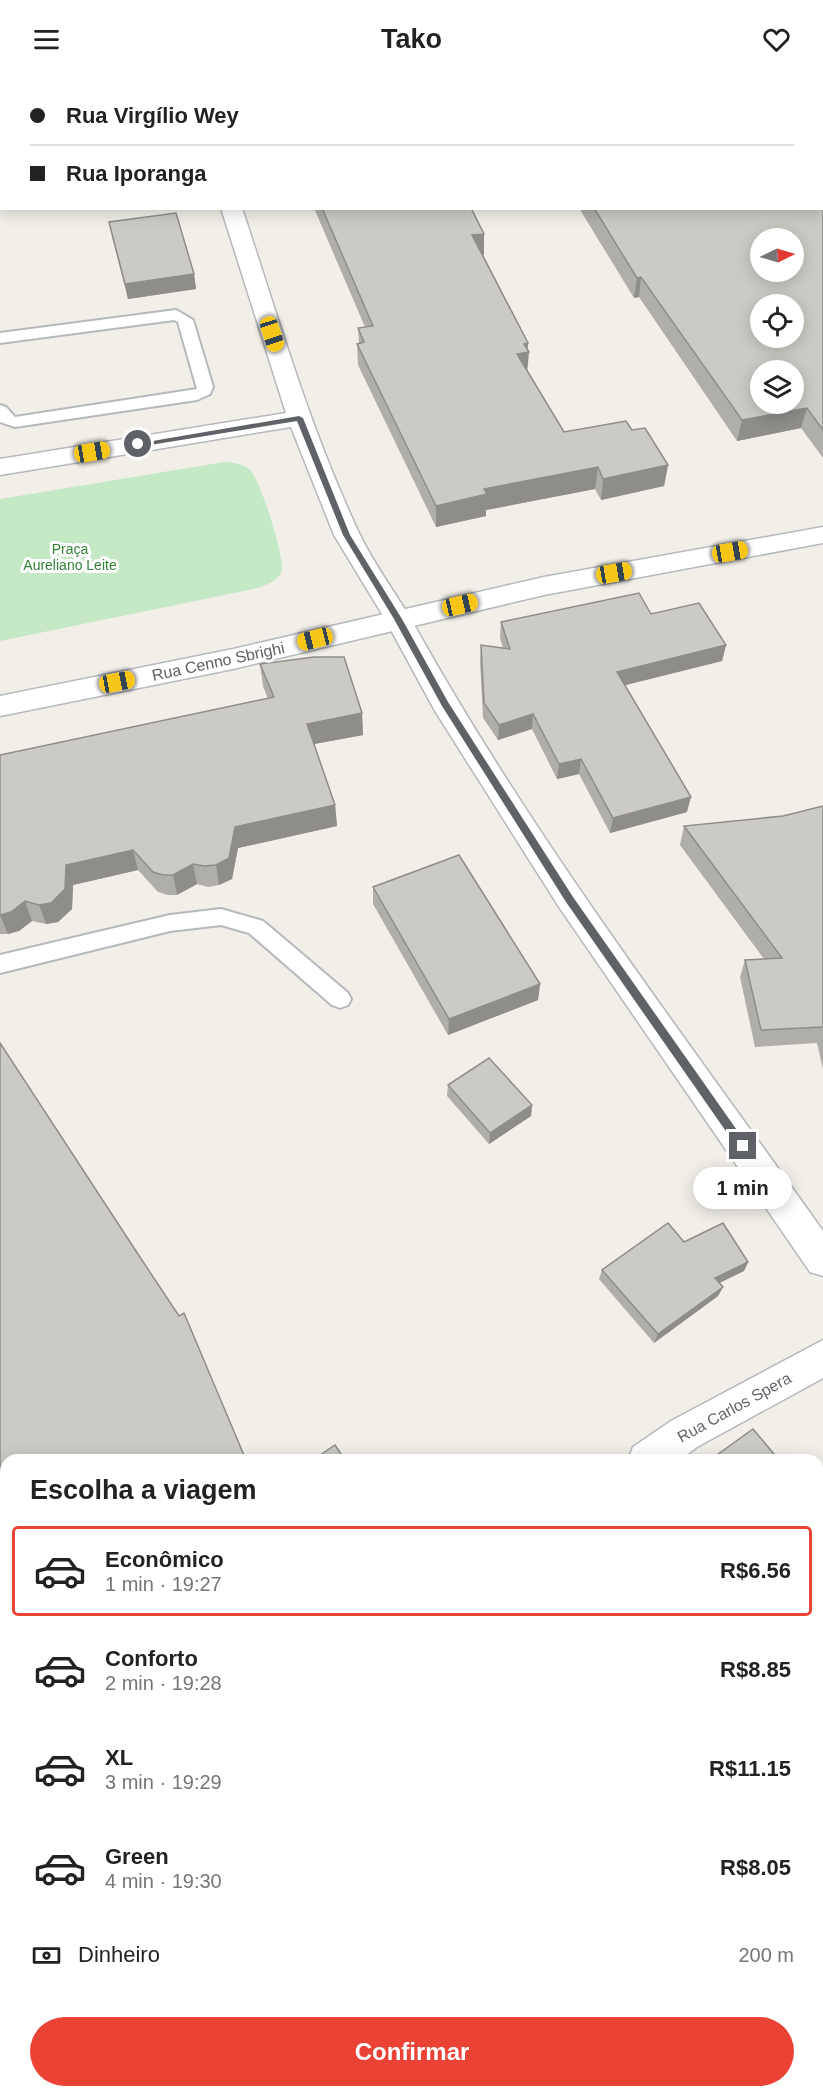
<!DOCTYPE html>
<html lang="pt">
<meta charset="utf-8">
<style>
:root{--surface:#fff;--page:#f6f6f6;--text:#222;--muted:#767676;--line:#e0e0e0;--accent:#ea4335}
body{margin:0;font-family:Helvetica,sans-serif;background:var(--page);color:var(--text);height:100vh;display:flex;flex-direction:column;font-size:22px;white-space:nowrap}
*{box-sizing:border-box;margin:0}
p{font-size:20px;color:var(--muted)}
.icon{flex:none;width:33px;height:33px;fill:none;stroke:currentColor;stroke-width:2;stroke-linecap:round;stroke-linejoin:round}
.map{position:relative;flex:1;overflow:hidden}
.details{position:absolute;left:0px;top:1376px;width:824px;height:644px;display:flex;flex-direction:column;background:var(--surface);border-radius:18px 18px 0 0;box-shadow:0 3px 15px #0003}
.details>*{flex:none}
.guide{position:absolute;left:0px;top:0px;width:824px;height:132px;box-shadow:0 3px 15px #0003;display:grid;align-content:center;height:132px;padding:0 30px;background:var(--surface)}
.needle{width:39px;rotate:85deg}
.tools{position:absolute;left:750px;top:150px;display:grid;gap:12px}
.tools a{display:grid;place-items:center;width:54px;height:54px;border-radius:50%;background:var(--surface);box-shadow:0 3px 15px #0003;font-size:30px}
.end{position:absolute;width:27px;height:27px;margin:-14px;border:8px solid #5f6368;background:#fff;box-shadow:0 0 0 3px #fff}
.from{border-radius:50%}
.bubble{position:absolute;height:42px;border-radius:21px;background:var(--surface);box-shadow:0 3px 15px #0003;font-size:20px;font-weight:700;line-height:42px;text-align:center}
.car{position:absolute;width:18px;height:36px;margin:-18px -9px;border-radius:8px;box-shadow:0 0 4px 2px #0007;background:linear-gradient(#f5c518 24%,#345 0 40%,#f5c518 0 76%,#345 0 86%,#f5c518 0)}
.guide b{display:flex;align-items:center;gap:21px;height:57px;font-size:22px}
.guide b+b{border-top:2px solid var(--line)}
.guide i{width:15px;height:15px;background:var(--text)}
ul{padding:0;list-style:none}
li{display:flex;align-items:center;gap:18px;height:90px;margin:0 12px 9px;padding:0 18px;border:3px solid transparent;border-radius:6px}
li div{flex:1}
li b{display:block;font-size:22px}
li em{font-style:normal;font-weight:700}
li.on{border-color:var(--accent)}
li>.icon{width:54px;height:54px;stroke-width:1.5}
h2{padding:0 30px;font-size:27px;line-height:72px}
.pay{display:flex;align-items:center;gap:15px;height:66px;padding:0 30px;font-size:22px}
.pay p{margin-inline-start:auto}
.action{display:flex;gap:12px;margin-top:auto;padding:12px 30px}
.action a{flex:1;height:69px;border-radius:36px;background:var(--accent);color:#fff;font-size:24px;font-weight:700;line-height:69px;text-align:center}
header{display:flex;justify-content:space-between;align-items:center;height:78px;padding:0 30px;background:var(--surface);font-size:27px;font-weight:700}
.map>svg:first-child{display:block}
.green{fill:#c5e8c5}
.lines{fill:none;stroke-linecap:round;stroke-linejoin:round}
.lane-casing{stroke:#b5b8bc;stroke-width:4}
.street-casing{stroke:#b5b8bc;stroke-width:3}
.secondary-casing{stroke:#b6babf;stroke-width:3}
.lane{fill:#fff;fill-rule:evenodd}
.street{fill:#fff;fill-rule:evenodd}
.secondary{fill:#fff;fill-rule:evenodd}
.wall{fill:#afaea9}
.shaded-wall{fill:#8f8d8a}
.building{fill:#cccac5;stroke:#8f8d8a;stroke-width:1.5;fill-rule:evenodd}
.route{fill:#5f6368}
.labels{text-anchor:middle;stroke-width:6;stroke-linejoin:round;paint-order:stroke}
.far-park-label{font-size:14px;fill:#348238;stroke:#fff}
.street-label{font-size:16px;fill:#5f6368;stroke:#fff}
</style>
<header><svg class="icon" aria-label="menu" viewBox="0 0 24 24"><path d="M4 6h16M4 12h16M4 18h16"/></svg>Tako<svg class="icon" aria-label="heart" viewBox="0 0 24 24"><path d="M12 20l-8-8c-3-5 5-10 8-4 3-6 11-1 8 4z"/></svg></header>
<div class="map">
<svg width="823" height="2018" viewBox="0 0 823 2018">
<rect width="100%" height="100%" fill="#f1efe8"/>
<!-- green -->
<path class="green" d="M224,384c10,1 19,1 27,9 9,9 36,91 30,102 -4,8 -15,12 -23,15l-258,53v-142z"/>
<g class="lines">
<!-- lane casing -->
<g class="lane-casing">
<g id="lane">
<polygon points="176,232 193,242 213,309 210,316 197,322 15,349 0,344 0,327 6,329 15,339 197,311 178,244 174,242 0,265 0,255"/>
<polygon points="221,831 263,843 348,915 351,921 348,927 340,930 332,927 249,855 221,847 170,853 0,895 0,877 170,837"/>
</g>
</g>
<!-- street casing -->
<g class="street-casing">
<g id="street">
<polygon points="0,110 2,110 0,123"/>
<path d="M221,130h21c36,109 68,221 117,325 16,34 40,64 58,97 118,211 266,404 406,601v45l-13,-4 -251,-365 -124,-196 -50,-92 -51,-84 -43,-108 -291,48v-16l286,-46z"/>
<polygon points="823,1262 823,1300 697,1369 680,1382 628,1382 633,1369 671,1343"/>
<polygon points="6,1816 6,1862 0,1864 0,1818"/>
</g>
</g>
<!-- secondary casing -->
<g class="secondary-casing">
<g id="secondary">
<polygon points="276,0 305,0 275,2"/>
<polygon points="2,32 2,44 0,45 0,33"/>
<polygon points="823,449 823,465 544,517 233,591 0,638 0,618 233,571 544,499"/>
</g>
</g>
<!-- lane -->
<use href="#lane" class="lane"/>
<!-- street -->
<use href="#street" class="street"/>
<!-- secondary -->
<use href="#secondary" class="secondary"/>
</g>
<!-- wall -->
<g class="wall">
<polygon points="823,26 823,380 801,350 737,363 639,219 634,220 579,130 822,130"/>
<polygon points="314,130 471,130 484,177 483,177 528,265 527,294 564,354 632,352 668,387 664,408 601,422 595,411 486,432 486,438 436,449 358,287 357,266 359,265 358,250 365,249"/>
<polygon points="109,144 194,196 196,211 128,221 112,159"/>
<polygon points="651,536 726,567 722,583 625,607 687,734 610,755 579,696 557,701 532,651 498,662 483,640 480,583 481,567 503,570 500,560 501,544"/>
<polygon points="260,586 362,635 363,657 314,666 335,727 337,748 238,770 232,801 219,807 208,809 197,806 177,817 168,817 158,814 138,792 73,807 72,831 58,844 46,846 32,843 19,853 8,856 0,856 0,677 268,621 263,608"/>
<polygon points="823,728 823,991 817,965 755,969 740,899 745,882 764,881 680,767 684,748 783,738"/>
<polygon points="373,809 540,906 538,922 448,957 373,826"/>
<polygon points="448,1007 532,1027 531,1038 489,1066 447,1018"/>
<polygon points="684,1164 748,1184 744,1193 719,1205 723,1209 718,1218 654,1265 599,1201 602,1192"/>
</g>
<!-- shaded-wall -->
<g class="shaded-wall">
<polygon points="484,156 484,177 471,179 472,157"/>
<polygon points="194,196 196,211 128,221 125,206"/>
<polygon points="641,199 639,219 634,220 637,200"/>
<polygon points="528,265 527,274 529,274 527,296 517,276 524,266"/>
<polygon points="807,330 801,350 737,363 742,342"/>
<polygon points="668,387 664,408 601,422 603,401"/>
<polygon points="598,389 595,411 486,432 486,438 436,449 436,428 484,411"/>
<polygon points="726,567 722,583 614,610 617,594"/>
<polygon points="362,635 363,657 309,667 307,646"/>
<polygon points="533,636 532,651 498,662 499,647"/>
<polygon points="581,681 579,696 557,701 559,686"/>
<polygon points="691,719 687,734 610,755 613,740"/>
<polygon points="335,727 337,748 238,770 232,801 219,807 216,787 235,749"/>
<polygon points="133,772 138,792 73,807 72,831 58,844 46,846 39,827 66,787"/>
<polygon points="193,786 197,806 177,817 173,797"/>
<polygon points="25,823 32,843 19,853 8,856 0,837"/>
<polygon points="540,906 538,922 448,957 449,941"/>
<polygon points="532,1027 531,1038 489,1066 490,1055"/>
<polygon points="748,1184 744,1193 711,1209 715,1200"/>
<polygon points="723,1209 718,1218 654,1265 658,1256"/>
</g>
<!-- building -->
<g class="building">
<path d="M822,26h1v326l-16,-22 -65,12 -101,-143 -4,1 -43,-70h228zM760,160h34v34h-34zM760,226h34v34h-34zM760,292h34v34h-34z"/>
<polygon points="322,130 471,130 484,156 472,157 528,265 524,266 529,274 517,276 564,354 626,343 632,352 645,350 668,387 603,401 598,389 484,411 487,416 436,428 357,266 364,264 358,250 373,248"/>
<polygon points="176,135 194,196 125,206 109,144"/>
<polygon points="639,515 651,536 699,525 726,567 617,594 691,719 613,740 581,681 559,686 533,636 499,647 484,625 481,567 510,571 501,544"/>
<polygon points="314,579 344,579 362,635 307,646 335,727 235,749 229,780 216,787 204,788 193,786 173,797 163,797 153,794 133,772 66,787 65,811 51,825 39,827 25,823 11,834 0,837 0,677 274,619 260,586"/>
<polygon points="823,728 823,949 761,952 745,882 782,880 684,748 783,738"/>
<polygon points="459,777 540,906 449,941 373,809"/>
<polygon points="0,965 132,1167 179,1238 184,1235 246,1382 6,1382 6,1648 0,1636"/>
<polygon points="489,980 532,1027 490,1055 448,1007"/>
<polygon points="668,1145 684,1164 723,1145 748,1184 715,1200 723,1209 658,1256 602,1192"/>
<polygon points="753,1351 779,1382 710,1382"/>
<polygon points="335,1367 345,1382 313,1382"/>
<polygon points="818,1427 823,1434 823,2005 818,2010"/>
<polygon points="6,1899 6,2013 815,2013 809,2018 0,2018 0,1904"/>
</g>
<!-- route -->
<polygon class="route" points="299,338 303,340 350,457 402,541 448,624 573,819 746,1065 746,1072 739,1072 566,824 442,628 394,541 343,457 297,343 138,369 135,366"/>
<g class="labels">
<!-- far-park labels -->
<g class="far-park-label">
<text x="70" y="476">Praça<tspan x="70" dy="16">Aureliano Leite</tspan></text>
</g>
<!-- street labels -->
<g class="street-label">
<text transform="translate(218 583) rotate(-12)" y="6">Rua Cenno Sbrighi</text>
<text transform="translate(734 1329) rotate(-29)" y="6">Rua Carlos Spera</text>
</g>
</g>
</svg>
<div class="tools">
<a><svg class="needle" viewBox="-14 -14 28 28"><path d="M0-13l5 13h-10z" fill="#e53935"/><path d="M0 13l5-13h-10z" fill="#767676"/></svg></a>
<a><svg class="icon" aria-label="locate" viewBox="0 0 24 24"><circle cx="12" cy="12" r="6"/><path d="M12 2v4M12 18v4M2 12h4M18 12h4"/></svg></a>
<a><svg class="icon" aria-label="layers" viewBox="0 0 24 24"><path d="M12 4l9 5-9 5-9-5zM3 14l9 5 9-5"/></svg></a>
</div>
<i class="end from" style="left:138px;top:366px"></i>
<i class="end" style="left:743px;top:1068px"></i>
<div class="bubble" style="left:693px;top:1089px;width:99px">1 min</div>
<i class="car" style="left:272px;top:256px;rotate:162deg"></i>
<i class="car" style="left:92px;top:374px;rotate:81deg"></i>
<i class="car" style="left:730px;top:474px;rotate:80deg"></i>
<i class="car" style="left:614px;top:495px;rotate:80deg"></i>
<i class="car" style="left:460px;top:527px;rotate:77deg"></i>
<i class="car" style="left:315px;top:561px;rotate:256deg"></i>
<i class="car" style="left:117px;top:604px;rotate:79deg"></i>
<div class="guide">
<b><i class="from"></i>Rua Virgílio Wey</b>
<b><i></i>Rua Iporanga</b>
</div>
<section class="details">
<h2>Escolha a viagem</h2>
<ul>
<li class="on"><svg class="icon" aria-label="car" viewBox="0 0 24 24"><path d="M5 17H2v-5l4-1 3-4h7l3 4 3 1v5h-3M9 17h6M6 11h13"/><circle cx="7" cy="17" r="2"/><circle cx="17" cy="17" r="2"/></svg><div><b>Econômico</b><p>1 min · 19:27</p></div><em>R$6.56</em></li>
<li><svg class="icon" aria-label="car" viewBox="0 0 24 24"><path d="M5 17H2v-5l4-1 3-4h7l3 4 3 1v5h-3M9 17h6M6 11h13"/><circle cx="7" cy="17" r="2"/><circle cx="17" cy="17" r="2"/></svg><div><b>Conforto</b><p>2 min · 19:28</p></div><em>R$8.85</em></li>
<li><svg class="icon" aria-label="car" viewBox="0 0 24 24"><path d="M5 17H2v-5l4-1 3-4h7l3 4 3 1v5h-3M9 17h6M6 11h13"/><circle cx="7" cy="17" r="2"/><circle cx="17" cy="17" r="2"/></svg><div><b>XL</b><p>3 min · 19:29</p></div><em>R$11.15</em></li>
<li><svg class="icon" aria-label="car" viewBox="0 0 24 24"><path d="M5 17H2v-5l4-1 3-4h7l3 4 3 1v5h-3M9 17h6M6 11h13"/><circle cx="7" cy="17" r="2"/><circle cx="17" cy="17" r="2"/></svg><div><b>Green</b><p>4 min · 19:30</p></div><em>R$8.05</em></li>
</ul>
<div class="pay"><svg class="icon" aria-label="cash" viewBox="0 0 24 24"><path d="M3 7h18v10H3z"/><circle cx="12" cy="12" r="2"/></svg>Dinheiro<p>200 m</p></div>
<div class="action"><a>Confirmar</a></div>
</section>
</div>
